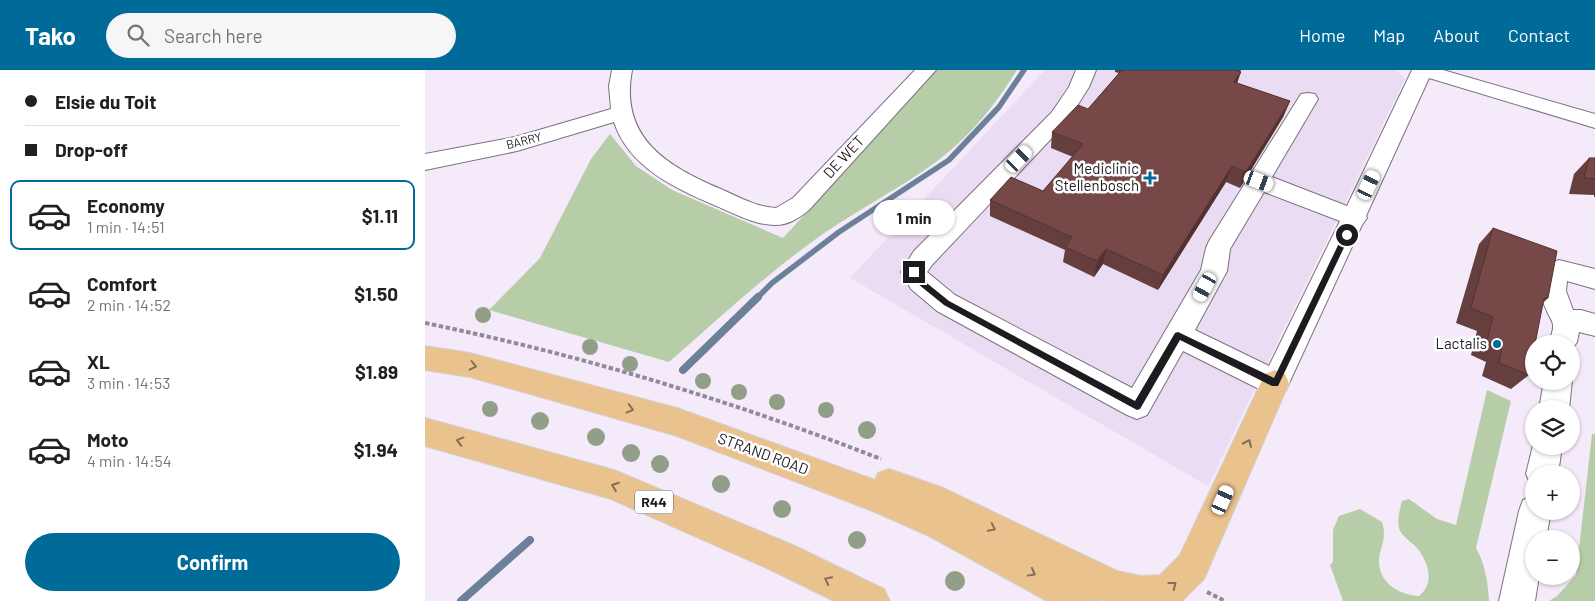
<!DOCTYPE html>
<meta charset="utf-8">
<style>
:root{--surface:#fff;--page:#f6f6f6;--text:#202124;--muted:#757577;--line:#e0e0e0;--accent:#006b98}
body{margin:0;font-family:Barlow,sans-serif;background:var(--page);color:var(--text);height:100vh;display:flex;flex-direction:column;font-size:19px;white-space:nowrap}
*{box-sizing:border-box;margin:0}
p{font-size:16px;color:var(--muted)}
.icon{flex:none;width:28px;height:28px;fill:none;stroke:currentColor;stroke-width:2;stroke-linecap:round;stroke-linejoin:round}
.map{position:relative;flex:1;overflow:hidden}
.sheet{display:flex;flex-direction:column;background:var(--surface);width:425px}
.sheet>*{flex:none}
.hud{display:grid;align-content:center;height:110px;padding:0 25px;background:var(--surface)}
.controls{position:absolute;left:1100px;top:265px;display:grid;gap:10px}
.controls a{display:grid;place-items:center;width:55px;height:55px;border-radius:50%;background:var(--surface);box-shadow:0 1px 4px #0004;font-size:25px}
.end{position:absolute;width:22px;height:22px;margin:-11px;border:6px solid #1e1b20;background:#fff;box-shadow:0 0 0 2px #fff}
.from{border-radius:50%}
.bubble{position:absolute;height:35px;border-radius:18px;background:var(--surface);box-shadow:0 1px 4px #0004;font-size:16px;font-weight:700;line-height:35px;text-align:center}
.car{position:absolute;width:15px;height:30px;margin:-15px -8px;border-radius:6px;box-shadow:0 0 4px 1px #0007;background:linear-gradient(#fff 24%,#345 0 40%,#fff 0 76%,#345 0 86%,#fff 0)}
.hud b{display:flex;align-items:center;gap:18px;height:48px;font-size:19px}
.hud b+b{border-top:1px solid var(--line)}
.hud i{width:12px;height:12px;background:var(--text)}
ul{padding:0;list-style:none}
li{display:flex;align-items:center;gap:15px;height:70px;margin:0 10px 8px;padding:0 15px;border:2px solid transparent;border-radius:10px}
li div{flex:1}
li b{display:block;font-size:19px}
li em{font-style:normal;font-weight:700}
li.current{border-color:var(--accent)}
li>.icon{width:45px;height:45px;stroke-width:1.5}
.action{display:flex;gap:10px;margin-top:auto;padding:10px 25px}
.action a{flex:1;height:58px;border-radius:30px;background:var(--accent);color:#fff;font-size:20px;font-weight:700;line-height:58px;text-align:center}
header{display:flex;align-items:center;gap:30px;box-sizing:border-box;height:70px;padding:0 25px;background:var(--accent);color:#fff}
header strong{font-size:24px}
nav{display:flex;gap:28px;margin-inline-start:auto;font-size:18px}
.search{width:350px;height:45px;background:var(--page);display:flex;align-items:center;gap:12px;box-sizing:border-box;padding:0 18px;border-radius:28px;color:var(--muted);font-size:19px}
main{display:flex;flex:1;min-height:0}
.map>svg:first-child{display:block}
.built{fill:#eadcf2}
.green{fill:#b6cda7}
.lines{fill:none;stroke-linecap:round;stroke-linejoin:round}
.stream-far1{stroke:#6c809a;stroke-width:5.5}
.stream{stroke:#6c809a;stroke-width:8}
.minor-casing{stroke:#7a727f;stroke-width:2}
.major-casing{stroke:#d2d1d2;stroke-width:2}
.path{stroke:#918b96;stroke-width:4;stroke-dasharray:4.5 2.5;stroke-linecap:butt}
.minor{fill:#fff;fill-rule:evenodd}
.major{fill:#eac28e;fill-rule:evenodd}
.tree{fill:#929f88}
.wall{fill:#653f3e}
.shaded-wall{fill:#533332}
.building{fill:#764948;stroke:#533332}
.oneway{stroke:#846e57}
.route{fill:#1e1b20}
.poi-dot{fill:#006b98;stroke:#fff;stroke-width:2}
.labels{text-anchor:middle;stroke-width:5;stroke-linejoin:round;paint-order:stroke}
.far-street-label{font-size:12px;fill:#1e1b20;stroke:#fff}
.shield{fill:#fff;stroke:#625f63;stroke-width:1}
.shield-label{font-size:14px;font-weight:bold;fill:#1e1b20}
.street-label{font-size:15px;fill:#1e1b20;stroke:#fff}
.poi-label{font-size:15px;fill:#1e1b20;stroke:#fff;text-anchor:end}
</style>
<header>
<strong>Tako</strong>
<div class="search"><svg class="icon" aria-label="search" viewBox="0 0 24 24"><circle cx="10" cy="10" r="6"/><path d="M15 15l6 6"/></svg>Search here</div>
<nav><a>Home</a><a>Map</a><a>About</a><a>Contact</a></nav>
</header>
<main>
<section class="sheet">
<div class="hud">
<b><i class="from"></i>Elsie du Toit</b>
<b><i></i>Drop-off</b>
</div>
<ul>
<li class="current"><svg class="icon" aria-label="car" viewBox="0 0 24 24"><path d="M5 17H2v-5l4-1 3-4h7l3 4 3 1v5h-3M9 17h6M6 11h13"/><circle cx="7" cy="17" r="2"/><circle cx="17" cy="17" r="2"/></svg><div><b>Economy</b><p>1 min · 14:51</p></div><em>$1.11</em></li>
<li><svg class="icon" aria-label="car" viewBox="0 0 24 24"><path d="M5 17H2v-5l4-1 3-4h7l3 4 3 1v5h-3M9 17h6M6 11h13"/><circle cx="7" cy="17" r="2"/><circle cx="17" cy="17" r="2"/></svg><div><b>Comfort</b><p>2 min · 14:52</p></div><em>$1.50</em></li>
<li><svg class="icon" aria-label="car" viewBox="0 0 24 24"><path d="M5 17H2v-5l4-1 3-4h7l3 4 3 1v5h-3M9 17h6M6 11h13"/><circle cx="7" cy="17" r="2"/><circle cx="17" cy="17" r="2"/></svg><div><b>XL</b><p>3 min · 14:53</p></div><em>$1.89</em></li>
<li><svg class="icon" aria-label="car" viewBox="0 0 24 24"><path d="M5 17H2v-5l4-1 3-4h7l3 4 3 1v5h-3M9 17h6M6 11h13"/><circle cx="7" cy="17" r="2"/><circle cx="17" cy="17" r="2"/></svg><div><b>Moto</b><p>4 min · 14:54</p></div><em>$1.94</em></li>
</ul>
<div class="action"><a>Confirm</a></div>
</section>
<div class="map">
<svg width="1170" height="531" viewBox="0 0 1170 531">
<rect width="100%" height="100%" fill="#f4eafa"/>
<!-- built -->
<polygon class="built" points="620,0 971,0 980,9 783,416 425,208"/>
<!-- green -->
<g class="green">
<path d="M512,0h80c-22,35 -44,63 -77,89 -41,31 -90,54 -131,85 -49,36 -94,78 -140,118l-180,-52 51,-52 51,-99 19,-25 26,32 36,24 111,48z"/>
<path d="M1062,320l24,11 -35,147c9,16 12,34 13,53h-146l-13,-36 3,-3v-32l6,-14 21,-7 22,13c6,18 -4,27 -3,42 2,21 22,31 40,32 16,-13 10,-33 -2,-48 -5,-6 -16,-12 -18,-20 -2,-9 1,-19 3,-27l7,-2 28,20 19,6z"/>
<polygon points="1167,364 1170,364 1170,531 1124,531 1132,526 1151,505"/>
</g>
<g class="lines">
<!-- stream-far1 -->
<polyline class="stream-far1" points="332,228 347,213 414,162 524,90 574,37 599,0"/>
<!-- stream -->
<g class="stream">
<polyline points="258,300 333,227"/>
<polyline points="36,531 105,470"/>
</g>
<!-- minor casing -->
<g class="minor-casing">
<g id="minor">
<path d="M187,0h20c-13,68 35,96 89,119 18,8 35,18 55,19l17,-10 122,-128h21l-127,140c-10,8 -20,15 -34,15 -19,0 -38,-10 -54,-17 -42,-18 -92,-39 -107,-86l-97,29 -92,19v-16l90,-17 96,-28 -2,-23z"/>
<path d="M651,0h20l-7,17 -22,35 -135,143 -5,7 28,23 177,93 69,-118 5,-22 3,-7 92,-147 7,-1 7,1 3,5 -46,78 75,29 65,-136h31l152,44v14l-166,-50 -63,138 1,2 -5,7 -77,167 -10,4 -10,-4 -82,-41 -36,64 -10,4 -10,-4 -190,-104 -26,-22 -10,-17 13,-21 138,-139 17,-25zM839,122l76,29 -71,145 -74,-36 32,-59 3,-22z"/>
<path d="M1134,190l36,9v20l-28,-8 -1,10 7,19h8l14,4v22l-16,-4 -2,10 -6,9v-7h-21c-1,-6 4,-13 3,-19 0,-4 -5,-10 -6,-14 -9,-18 -8,-31 3,-48z"/>
<polygon points="1146,309 1147,311 1144,339 1114,339 1119,311 1146,311"/>
<polygon points="1109,371 1109,376 1137,376 1133,404 1109,404 1109,416 1106,415 1101,404"/>
<polygon points="1109,425 1109,441 1126,441 1121,469 1109,469 1109,506 1114,506 1110,531 1074,531 1094,441 1098,430"/>
</g>
</g>
<!-- major casing -->
<g class="major-casing">
<g id="major">
<polygon points="0,276 45,283 252,338 450,410 453,403 464,399 516,417 692,501 716,506 735,505 755,485 840,304 850,300 860,304 864,313 779,509 757,531 680,531 673,528 675,531 622,531 504,466 450,442 252,366 45,307 0,300"/>
<polygon points="0,348 189,400 370,476 459,519 465,531 409,531 346,500 186,429 0,376"/>
</g>
</g>
<!-- path -->
<g class="path">
<path d="M0,253c157,32 307,78 456,136"/>
<polyline points="782,522 800,531"/>
</g>
<!-- minor -->
<use href="#minor" class="minor"/>
<!-- major -->
<use href="#major" class="major"/>
</g>
<!-- trees -->
<g class="tree">
<circle cx="58" cy="245" r="8"/>
<circle cx="165" cy="277" r="8"/>
<circle cx="205" cy="294" r="8"/>
<circle cx="278" cy="311" r="8"/>
<circle cx="314" cy="322" r="8"/>
<circle cx="352" cy="332" r="8"/>
<circle cx="65" cy="339" r="8"/>
<circle cx="401" cy="340" r="8"/>
<circle cx="115" cy="351" r="9"/>
<circle cx="442" cy="360" r="9"/>
<circle cx="171" cy="367" r="9"/>
<circle cx="206" cy="383" r="9"/>
<circle cx="235" cy="394" r="9"/>
<circle cx="296" cy="414" r="9"/>
<circle cx="357" cy="439" r="9"/>
<circle cx="432" cy="470" r="9"/>
<circle cx="530" cy="511" r="10"/>
</g>
<!-- wall -->
<g class="wall">
<polygon points="690,0 816,0 815,2 812,13 865,31 858,47 815,118 801,112 733,220 678,194 669,207 638,192 640,180 565,146 565,130 618,121 648,87 626,78 627,62 663,39 694,3 690,2"/>
<polygon points="1164,88 1170,88 1170,127 1169,127 1169,125 1144,124 1149,104"/>
<polygon points="1068,158 1123,228 1118,233 1104,305 1086,319 1057,306 1061,292 1046,285 1052,261 1031,253 1054,174"/>
</g>
<!-- shaded-wall -->
<g class="shaded-wall">
<polygon points="816,2 810,19 809,12"/>
<polygon points="865,31 858,47 815,118 821,102"/>
<polygon points="807,96 801,112 733,220 738,205"/>
<polygon points="681,179 678,194 669,207 672,191"/>
</g>
<!-- building -->
<g class="building">
<polygon points="697,0 810,0 816,2 809,12 865,31 821,102 807,96 738,205 681,179 672,191 640,177 647,167 565,130 586,107 618,121 658,74 627,62 653,35 663,39"/>
<polygon points="1164,88 1170,88 1170,109 1159,108"/>
<polygon points="1068,158 1132,181 1123,228 1119,228 1110,274 1109,274 1109,280 1104,305 1074,293 1077,278 1062,271 1068,247 1046,238"/>
</g>
<!-- one-way arrows -->
<defs><path id="oneway-chevron" d="M-2-3.5L2.5 0L-2 3.5" fill="none" stroke-width="1.6" stroke-linecap="round" stroke-linejoin="round" transform="scale(1.25)"/></defs>
<g class="oneway">
<use href="#oneway-chevron" transform="translate(48 296) rotate(13)"/>
<use href="#oneway-chevron" transform="translate(205 339) rotate(15)"/>
<use href="#oneway-chevron" transform="translate(35 371) rotate(-165)"/>
<use href="#oneway-chevron" transform="translate(823 373) rotate(-66)"/>
<use href="#oneway-chevron" transform="translate(190 416) rotate(-160)"/>
<use href="#oneway-chevron" transform="translate(567 458) rotate(26)"/>
<use href="#oneway-chevron" transform="translate(607 503) rotate(29)"/>
<use href="#oneway-chevron" transform="translate(403 510) rotate(-154)"/>
<use href="#oneway-chevron" transform="translate(748 515) rotate(-38)"/>
</g>
<!-- route -->
<polygon class="route" points="922,162 925,165 853,316 847,316 755,270 715,339 712,340 519,235 493,214 485,202 486,200 491,200 498,210 524,231 710,331 750,263 753,262 849,308 918,165"/>
<!-- markers -->
<g class="poi-dot">
<path d="M722.5 100.5h5v5h5v5h-5v5h-5v-5h-5v-5h5z"/>
<circle cx="1072" cy="274" r="5"/>
</g>
<g class="labels">
<!-- far-street labels -->
<g class="far-street-label">
<text transform="translate(99 71) rotate(-14)" y="4">BARRY</text>
</g>
<!-- shield labels -->
<rect class="shield" x="210" y="420.5" width="38" height="23" rx="4"/>
<g class="shield-label">
<text x="229" y="437">R44</text>
</g>
<!-- street labels -->
<g class="street-label">
<text transform="translate(419 87) rotate(-47)" y="5">DE WET</text>
<text transform="translate(338 384) rotate(20)" y="5">STRAND ROAD</text>
</g>
<!-- poi labels -->
<g class="poi-label">
<text x="714" y="104">Mediclinic<tspan x="714" dy="17">Stellenbosch</tspan></text>
<text x="1062" y="279">Lactalis</text>
</g>
</g>
</svg>
<div class="controls">
<a><svg class="icon" aria-label="locate" viewBox="0 0 24 24"><circle cx="12" cy="12" r="6"/><path d="M12 2v4M12 18v4M2 12h4M18 12h4"/></svg></a>
<a><svg class="icon" aria-label="layers" viewBox="0 0 24 24"><path d="M12 4l9 5-9 5-9-5zM3 14l9 5 9-5"/></svg></a>
<a>+</a>
<a>−</a>
</div>
<i class="end from" style="left:922px;top:165px"></i>
<i class="end" style="left:489px;top:202px"></i>
<div class="bubble" style="left:448px;top:130px;width:82px">1 min</div>
<i class="car" style="left:594px;top:89px;rotate:44deg"></i>
<i class="car" style="left:834px;top:111px;rotate:111deg"></i>
<i class="car" style="left:944px;top:115px;rotate:25deg"></i>
<i class="car" style="left:780px;top:217px;rotate:209deg"></i>
<i class="car" style="left:798px;top:430px;rotate:24deg"></i>
</div>
</main>
